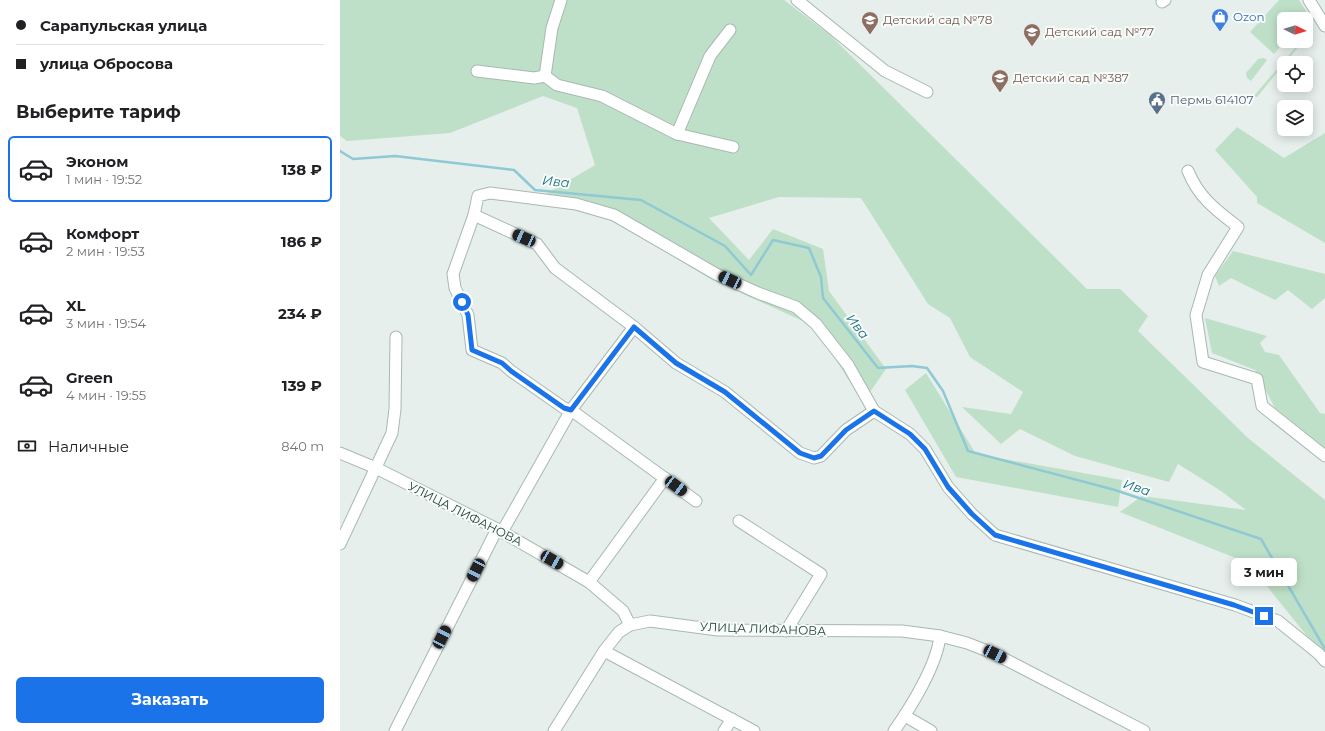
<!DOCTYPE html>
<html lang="ru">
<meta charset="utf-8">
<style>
:root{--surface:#fff;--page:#f2f2f2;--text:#202124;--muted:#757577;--line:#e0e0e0;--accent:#1a73e8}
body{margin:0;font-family:Montserrat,sans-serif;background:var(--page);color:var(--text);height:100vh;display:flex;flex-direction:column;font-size:15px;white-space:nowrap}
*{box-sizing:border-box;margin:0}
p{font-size:13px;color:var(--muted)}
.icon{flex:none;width:22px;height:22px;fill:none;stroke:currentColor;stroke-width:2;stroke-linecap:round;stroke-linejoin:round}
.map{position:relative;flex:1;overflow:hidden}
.details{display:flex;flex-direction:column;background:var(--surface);width:340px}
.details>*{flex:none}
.guide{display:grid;align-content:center;height:88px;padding:0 16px;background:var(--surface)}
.needle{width:26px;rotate:95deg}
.buttons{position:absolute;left:937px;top:12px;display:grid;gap:8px}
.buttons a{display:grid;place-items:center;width:36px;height:36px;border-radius:6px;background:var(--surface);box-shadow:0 2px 10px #0003;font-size:20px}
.end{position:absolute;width:18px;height:18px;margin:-9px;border:5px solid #1a73e8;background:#fff;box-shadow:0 0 0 2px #fff}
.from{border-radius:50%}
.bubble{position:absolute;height:28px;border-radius:6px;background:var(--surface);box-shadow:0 2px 10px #0003;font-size:13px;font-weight:700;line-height:28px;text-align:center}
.car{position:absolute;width:12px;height:24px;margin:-12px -6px;border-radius:5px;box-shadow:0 0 3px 1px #0007;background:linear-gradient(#222 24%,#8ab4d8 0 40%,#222 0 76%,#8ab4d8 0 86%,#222 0)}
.guide b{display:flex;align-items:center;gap:14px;height:38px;font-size:15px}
.guide b+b{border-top:1px solid var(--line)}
.guide i{width:10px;height:10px;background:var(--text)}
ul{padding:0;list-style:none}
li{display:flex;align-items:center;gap:12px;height:66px;margin:0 8px 6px;padding:0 8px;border:2px solid transparent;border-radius:6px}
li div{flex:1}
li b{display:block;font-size:15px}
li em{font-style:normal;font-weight:700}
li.active{border-color:var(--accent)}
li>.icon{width:36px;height:36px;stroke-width:1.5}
h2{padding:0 16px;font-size:18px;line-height:48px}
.pay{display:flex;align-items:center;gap:10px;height:44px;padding:0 16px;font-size:15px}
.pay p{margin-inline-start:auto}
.cta{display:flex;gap:8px;margin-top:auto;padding:8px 16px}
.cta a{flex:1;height:46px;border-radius:6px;background:var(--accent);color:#fff;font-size:16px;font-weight:700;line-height:46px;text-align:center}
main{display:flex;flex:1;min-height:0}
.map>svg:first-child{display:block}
.green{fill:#bfe0c8}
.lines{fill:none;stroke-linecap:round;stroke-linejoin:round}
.stream{stroke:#8ec9d4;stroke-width:2.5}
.minor-casing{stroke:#a8b8b2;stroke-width:13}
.minor{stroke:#fff;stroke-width:11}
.route{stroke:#1a73e8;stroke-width:5}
.labels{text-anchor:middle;stroke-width:4;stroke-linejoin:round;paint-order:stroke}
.shop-label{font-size:12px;fill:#366cbe;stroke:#f7fbf9;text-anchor:start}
.education-label{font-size:12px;fill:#785e54;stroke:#f7fbf9;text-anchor:start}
.service-label{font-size:12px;fill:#4e5e75;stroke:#f7fbf9;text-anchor:start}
.street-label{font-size:12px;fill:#24423a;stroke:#f7fbf9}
.water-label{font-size:13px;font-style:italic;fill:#1c6f80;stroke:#f7fbf9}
</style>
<main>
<section class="details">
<div class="guide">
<b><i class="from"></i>Сарапульская улица</b>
<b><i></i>улица Обросова</b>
</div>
<h2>Выберите тариф</h2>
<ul>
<li class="active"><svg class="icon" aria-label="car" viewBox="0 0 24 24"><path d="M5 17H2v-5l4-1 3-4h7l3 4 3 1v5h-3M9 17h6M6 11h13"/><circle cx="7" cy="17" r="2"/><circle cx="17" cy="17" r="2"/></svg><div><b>Эконом</b><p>1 мин · 19:52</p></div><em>138 ₽</em></li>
<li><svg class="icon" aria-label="car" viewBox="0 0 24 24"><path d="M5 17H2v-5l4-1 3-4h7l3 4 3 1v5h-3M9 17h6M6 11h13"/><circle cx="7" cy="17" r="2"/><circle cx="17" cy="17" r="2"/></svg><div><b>Комфорт</b><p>2 мин · 19:53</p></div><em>186 ₽</em></li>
<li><svg class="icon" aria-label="car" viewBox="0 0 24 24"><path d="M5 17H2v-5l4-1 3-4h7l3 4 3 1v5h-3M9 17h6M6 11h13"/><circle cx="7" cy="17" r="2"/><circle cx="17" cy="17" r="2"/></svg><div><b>XL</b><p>3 мин · 19:54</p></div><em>234 ₽</em></li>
<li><svg class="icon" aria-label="car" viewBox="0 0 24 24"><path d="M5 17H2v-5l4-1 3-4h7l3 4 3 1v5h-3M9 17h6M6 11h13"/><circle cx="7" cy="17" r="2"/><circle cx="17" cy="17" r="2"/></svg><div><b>Green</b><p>4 мин · 19:55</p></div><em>139 ₽</em></li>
</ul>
<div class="pay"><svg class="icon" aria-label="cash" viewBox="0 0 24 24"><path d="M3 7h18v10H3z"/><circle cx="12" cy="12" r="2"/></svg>Наличные<p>840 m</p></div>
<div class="cta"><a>Заказать</a></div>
</section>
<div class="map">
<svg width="985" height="731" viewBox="0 0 985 731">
<rect width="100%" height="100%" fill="#e6efeb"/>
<!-- green -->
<g class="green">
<polygon points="0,0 444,0 490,35 747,289 780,289 808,316 798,331 908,438 985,500 985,658 908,563 780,512 802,496 906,510 881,491 838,464 829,482 735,456 680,429 661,444 622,407 671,414 683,392 630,357 610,318 588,304 521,198 439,197 369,218 409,260 433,229 483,249 489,291 546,369 523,402 474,326 372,280 278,222 196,200 255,165 237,108 203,96 110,133 7,141 0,136"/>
<polygon points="939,0 959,0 968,14 964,19 944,19 945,41 934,54 910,32"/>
<polygon points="961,41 963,41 917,97 913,97"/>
<polygon points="924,58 927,60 911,81 907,78 906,73 918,59"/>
<polygon points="897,127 944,158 985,133 985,243 917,203 917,197 875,150"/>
<polygon points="893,251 985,274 985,298 972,309 948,290 935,300 891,278 879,286 875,276"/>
<polygon points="865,318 927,336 920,343 925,352 939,355 980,413 985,414 985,448 935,408 915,370 872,353"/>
<polygon points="586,373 636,454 782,480 778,507 616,477 565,390"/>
</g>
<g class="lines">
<!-- stream -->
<polyline class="stream" points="0,151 13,159 55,156 174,170 195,190 301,200 385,246 411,275 433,240 469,248 481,277 483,298 538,368 572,366 587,368 603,391 628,451 775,490 921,539 985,649"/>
<!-- minor casing -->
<g class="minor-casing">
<g id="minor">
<polyline points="457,0 545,71 587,92"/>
<polyline points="969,0 985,26"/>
<polyline points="822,2 825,0"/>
<polyline points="137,71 194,78 205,76 217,85 262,96 337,134 393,147"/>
<polyline points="205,76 212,28 221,0"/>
<polyline points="337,134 370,56 390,30"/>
<path d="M848,171c11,27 28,39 50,56l-30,48 -12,40 7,47 54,17 5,27 63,50"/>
<polyline points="134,215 197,244 215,268 294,327 336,363 385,392 460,453 474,458 481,456 506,430 534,411"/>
<polyline points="0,453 36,468 157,529 249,582 283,611 290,625"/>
<polyline points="356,501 231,410 224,408 171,371 162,363 132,350 128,315 115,288 113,274 134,215 138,196 150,193 236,204 274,215 376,274 418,293 456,307 476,324 508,365 534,411 570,434 585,449 608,487 632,514 655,535 895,605 938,621 979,654 985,661"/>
<polyline points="399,521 481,574 446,631"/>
<polyline points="162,532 231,410 294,327"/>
<polyline points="0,544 52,433 55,409 56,337"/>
<polyline points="249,582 325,478"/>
<polyline points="264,651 414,731"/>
<polyline points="565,716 591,731"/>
<polyline points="55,731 157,529"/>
<polyline points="214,731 264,651 279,632 290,625 310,621 378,630 562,631 600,636 627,643 655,654 804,731"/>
<polyline points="384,731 392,719"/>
<path d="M554,731c17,-24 43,-66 46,-95"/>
</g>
</g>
<!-- minor -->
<use href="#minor" class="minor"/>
</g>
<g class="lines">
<!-- route -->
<polyline class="route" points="122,302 128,315 132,350 162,363 171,371 224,408 231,410 294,327 336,363 385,392 460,453 474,458 481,456 506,430 534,411 570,434 585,449 608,487 632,514 655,535 894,605 924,616"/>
</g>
<!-- icons -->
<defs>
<g id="shop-pin" transform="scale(0.9)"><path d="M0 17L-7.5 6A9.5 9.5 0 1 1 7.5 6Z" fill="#3f7fe0" stroke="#f7fbf9"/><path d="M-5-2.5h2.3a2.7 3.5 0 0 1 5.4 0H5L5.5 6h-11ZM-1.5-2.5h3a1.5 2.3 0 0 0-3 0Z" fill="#fff"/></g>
<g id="school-pin" transform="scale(0.9)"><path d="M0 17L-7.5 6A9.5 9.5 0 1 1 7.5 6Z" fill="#8d6e63" stroke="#f7fbf9"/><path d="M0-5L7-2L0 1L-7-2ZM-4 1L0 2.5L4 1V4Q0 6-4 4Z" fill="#fff"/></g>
<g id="civic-pin" transform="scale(0.9)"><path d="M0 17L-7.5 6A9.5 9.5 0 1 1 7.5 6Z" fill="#5c6f8a" stroke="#f7fbf9"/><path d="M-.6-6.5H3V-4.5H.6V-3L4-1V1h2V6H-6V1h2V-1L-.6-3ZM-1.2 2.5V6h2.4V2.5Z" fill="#fff"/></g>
</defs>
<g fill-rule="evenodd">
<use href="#shop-pin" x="880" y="17"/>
<use href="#school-pin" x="530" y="20"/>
<use href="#school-pin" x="692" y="32"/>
<use href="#school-pin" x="660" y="78"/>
<use href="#civic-pin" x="817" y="100"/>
</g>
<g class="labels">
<!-- shop labels -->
<g class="shop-label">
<text x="893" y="21">Ozon</text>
</g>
<!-- education labels -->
<g class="education-label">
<text x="543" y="24">Детский сад №78</text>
<text x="705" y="36">Детский сад №77</text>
<text x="673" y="82">Детский сад №387</text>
</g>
<!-- service labels -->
<g class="service-label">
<text x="830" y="104">Пермь 614107</text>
</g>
<!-- street labels -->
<g class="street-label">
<text transform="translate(125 514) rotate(27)" y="4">УЛИЦА ЛИФАНОВА</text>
<text transform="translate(423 629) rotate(2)" y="4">УЛИЦА ЛИФАНОВА</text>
</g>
<!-- water labels -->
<g class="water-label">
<text transform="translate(216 181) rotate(6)" y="5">Ива</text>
<text transform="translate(518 326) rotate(52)" y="5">Ива</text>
<text transform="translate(797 487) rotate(18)" y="5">Ива</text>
</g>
</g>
</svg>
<div class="buttons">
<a><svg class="needle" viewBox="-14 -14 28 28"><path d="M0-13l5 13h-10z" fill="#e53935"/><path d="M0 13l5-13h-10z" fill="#757577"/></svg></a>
<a><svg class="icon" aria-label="locate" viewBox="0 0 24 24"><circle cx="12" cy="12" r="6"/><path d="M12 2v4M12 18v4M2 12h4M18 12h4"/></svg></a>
<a><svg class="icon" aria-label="layers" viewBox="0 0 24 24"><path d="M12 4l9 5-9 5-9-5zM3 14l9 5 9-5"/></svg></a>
</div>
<i class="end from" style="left:122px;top:302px"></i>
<i class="end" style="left:924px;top:616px"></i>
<div class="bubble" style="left:891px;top:558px;width:66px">3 мин</div>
<i class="car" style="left:184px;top:238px;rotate:294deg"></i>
<i class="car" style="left:390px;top:280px;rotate:295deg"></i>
<i class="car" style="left:336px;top:486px;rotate:127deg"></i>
<i class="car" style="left:212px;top:560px;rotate:120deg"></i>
<i class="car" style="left:136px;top:570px;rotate:207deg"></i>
<i class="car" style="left:102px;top:637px;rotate:27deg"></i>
<i class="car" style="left:655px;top:654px;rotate:116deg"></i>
</div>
</main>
